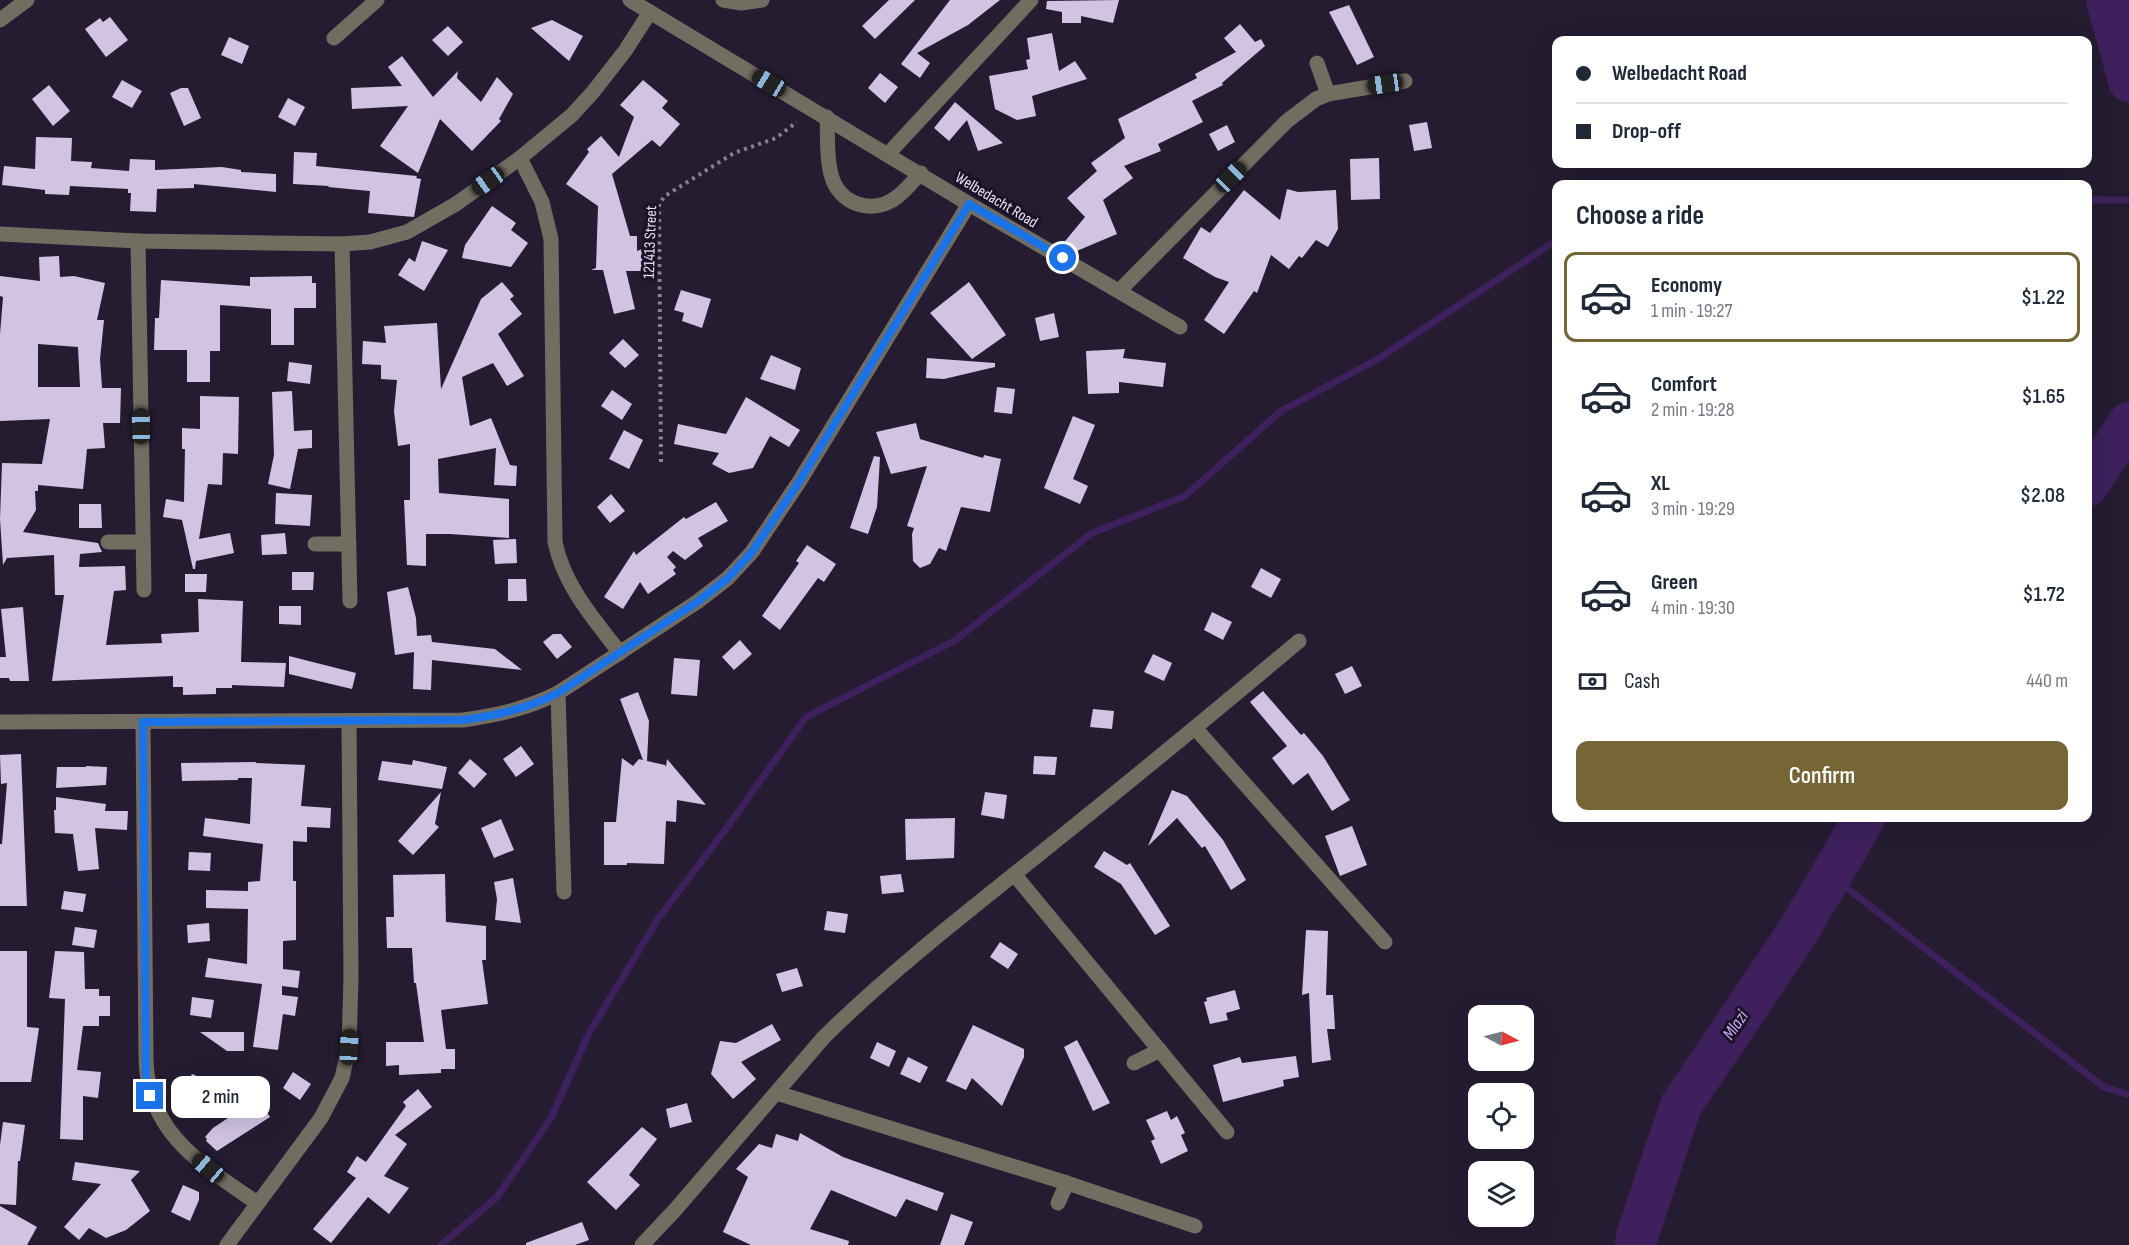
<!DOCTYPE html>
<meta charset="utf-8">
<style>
:root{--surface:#fff;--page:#f2f2f3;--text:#1f2937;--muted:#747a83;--line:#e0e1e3;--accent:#766636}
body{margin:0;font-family:"Sofia Sans Condensed",sans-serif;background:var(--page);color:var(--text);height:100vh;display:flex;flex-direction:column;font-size:22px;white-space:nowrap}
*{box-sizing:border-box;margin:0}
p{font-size:20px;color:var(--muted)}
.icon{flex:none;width:33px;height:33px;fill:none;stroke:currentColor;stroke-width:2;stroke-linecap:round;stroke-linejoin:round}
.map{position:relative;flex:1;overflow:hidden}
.sheet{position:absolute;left:1552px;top:180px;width:540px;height:642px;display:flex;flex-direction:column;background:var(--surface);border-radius:12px;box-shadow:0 6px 24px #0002}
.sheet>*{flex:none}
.top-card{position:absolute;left:1552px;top:36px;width:540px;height:132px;border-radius:12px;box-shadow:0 6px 24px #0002;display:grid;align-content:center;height:132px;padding:0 24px;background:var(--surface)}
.needle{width:39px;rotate:97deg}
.fabs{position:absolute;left:1468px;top:1005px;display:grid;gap:12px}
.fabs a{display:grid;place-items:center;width:66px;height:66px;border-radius:12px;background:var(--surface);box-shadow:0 6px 24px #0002;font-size:30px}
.end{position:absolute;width:27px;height:27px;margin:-14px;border:8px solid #1a73e8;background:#fff;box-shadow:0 0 0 3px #fff}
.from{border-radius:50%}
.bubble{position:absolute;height:42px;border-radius:12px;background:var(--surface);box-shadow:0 6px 24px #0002;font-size:20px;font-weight:600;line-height:42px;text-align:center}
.car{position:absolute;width:18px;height:36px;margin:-18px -9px;border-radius:8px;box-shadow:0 0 4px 2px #0007;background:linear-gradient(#222 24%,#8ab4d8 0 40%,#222 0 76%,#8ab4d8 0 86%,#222 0)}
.top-card b{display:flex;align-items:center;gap:21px;height:57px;font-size:22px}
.top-card b+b{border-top:2px solid var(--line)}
.top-card i{width:15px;height:15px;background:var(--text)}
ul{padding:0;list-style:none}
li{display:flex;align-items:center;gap:18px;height:90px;margin:0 12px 9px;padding:0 12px;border:3px solid transparent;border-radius:12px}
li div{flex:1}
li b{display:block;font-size:22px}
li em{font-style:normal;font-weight:600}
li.on{border-color:var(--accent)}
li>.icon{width:54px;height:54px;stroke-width:1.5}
h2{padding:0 24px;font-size:27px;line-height:72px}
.pay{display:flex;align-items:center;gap:15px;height:66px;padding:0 24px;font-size:22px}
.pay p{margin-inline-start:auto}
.primary-button{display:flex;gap:12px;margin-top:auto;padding:12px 24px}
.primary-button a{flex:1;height:69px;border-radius:12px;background:var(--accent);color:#fff;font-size:24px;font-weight:600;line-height:69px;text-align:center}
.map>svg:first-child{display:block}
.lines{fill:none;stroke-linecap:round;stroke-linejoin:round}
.stream{stroke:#3e215c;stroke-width:7}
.river{stroke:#3e215c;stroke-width:42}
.building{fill:#d0c4e2;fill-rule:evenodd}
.path{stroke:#898194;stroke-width:4;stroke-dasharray:3 4.5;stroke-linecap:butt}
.minor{stroke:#726d61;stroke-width:15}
.route{stroke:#1a73e8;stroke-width:8}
.labels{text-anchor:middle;stroke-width:6;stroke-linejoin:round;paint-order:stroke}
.street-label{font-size:16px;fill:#e8e2f2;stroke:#1c1228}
.water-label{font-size:18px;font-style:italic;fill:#ceaff8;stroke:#1c1228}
</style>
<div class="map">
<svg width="2129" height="1245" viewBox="0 0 2129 1245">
<rect width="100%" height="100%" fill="#251c32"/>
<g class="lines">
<!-- stream -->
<g class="stream">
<polyline points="2088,200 2129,200"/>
<polyline points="1831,876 2104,1087 2129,1095"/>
<polyline points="441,1245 497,1197 551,1118 589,1033 658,919 726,829 806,717 954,641 1092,533 1185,496 1281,411 1378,359 1557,240"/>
</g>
<!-- river -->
<g class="river">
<polyline points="2107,0 2129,81"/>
<polyline points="2088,485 2129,423"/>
<polyline points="1636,1245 1637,1236 1681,1105 1790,944 1831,876 1864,818"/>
</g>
</g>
<!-- building -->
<g class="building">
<polygon points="889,0 915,0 875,39 862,26"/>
<polygon points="950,0 1000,0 968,25 917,53 930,63 920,78 901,64"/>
<polygon points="1119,0 1113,23 1081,16 1081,23 1062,23 1062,12 1046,9 1047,1"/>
<polygon points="1349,5 1374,57 1357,65 1329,12"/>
<polygon points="110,17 128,40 106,57 85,29 100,18 103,22"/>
<polygon points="552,20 583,36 569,61 531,28"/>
<polygon points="1240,24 1255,42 1261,39 1265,46 1222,83 1223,85 1192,101 1203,122 1158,144 1161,151 1124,166 1133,178 1103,200 1117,234 1072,253 1061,246 1085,217 1067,198 1097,171 1091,163 1125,138 1118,119 1197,78 1195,74 1236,52 1224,38"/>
<polygon points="448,26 463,42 448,56 432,40"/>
<polygon points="1052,33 1059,71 1075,61 1087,79 1032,96 1036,116 1017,120 995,109 989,76 1028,69 1026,60 1030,59 1027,38"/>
<polygon points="229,37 249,46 242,64 221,55"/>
<polygon points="402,56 433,97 458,71 457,78 481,102 497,77 513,94 499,119 501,121 472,151 440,119 418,173 380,146 408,106 352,109 351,88 402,86 388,67"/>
<polygon points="880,73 898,87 885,103 868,88"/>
<polygon points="122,80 142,91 132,108 112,97"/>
<polygon points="643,80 668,101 662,108 680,124 660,147 652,140 612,174 630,236 637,236 637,251 650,246 657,262 640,271 626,271 635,309 614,314 603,270 591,270 596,268 598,206 566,184 589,152 587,149 601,136 619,157 634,117 620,105"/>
<polygon points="49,85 70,111 53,126 32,99"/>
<polygon points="181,88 188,88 201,118 184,126 170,93"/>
<polygon points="288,98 305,107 295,126 278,117"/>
<polygon points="955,102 970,115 1003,143 978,151 967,120 949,141 934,128"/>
<polygon points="1427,122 1432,148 1414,151 1409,125"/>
<polygon points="1227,125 1235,142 1218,151 1209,134"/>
<polygon points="36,137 72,138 71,161 92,162 91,168 129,171 130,159 155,160 155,170 222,167 241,170 241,172 276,174 276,192 194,184 194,188 157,189 156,212 130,211 131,193 128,193 128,189 70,186 69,195 45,194 45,190 2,185 4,166 35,169"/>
<polygon points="294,152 317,153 316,166 417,176 416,178 421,179 414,217 368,213 370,191 328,187 329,186 293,184"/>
<polygon points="1379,158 1380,199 1351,200 1350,159"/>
<polygon points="1287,189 1298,192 1336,190 1338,229 1328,247 1316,240 1302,258 1299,256 1289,269 1271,255 1257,293 1254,291 1224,334 1204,320 1229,282 1215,277 1183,258 1201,227 1210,233 1244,190 1280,220"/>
<polygon points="492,206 516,223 511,230 528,243 511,267 462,258 465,245"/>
<polygon points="422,241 448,250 424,291 398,275 409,258 415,262"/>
<path d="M59,256l1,21 14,-1 31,7 -8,37h7l-4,39 2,29h19l-1,35h-17l2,25 -18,1 -4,40 -45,-4v6h-3l1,19 -13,22 75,11 4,9 -22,2 -1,13 46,-1 1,24 -12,1 -8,54 56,-2 -1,-9 38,-2 -1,-33 45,2 -2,61 45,1 -2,24 -52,-2v3h-16v6l-33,1v-8h-10v-11l-121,5 12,-86h-9l-1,-40 -47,3 -4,7 -3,-46 2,-56 40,1 8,-45 -50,2v-87l3,-37 -3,-1v-20l40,5 -1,-24zM38,344l40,3 2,40h-42z"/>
<polygon points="312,276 312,283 316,283 316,308 294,308 294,345 271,345 271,309 220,305 220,351 210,351 210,382 187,382 187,350 154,350 155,318 159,318 161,280 250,286 250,277"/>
<polygon points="502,282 514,296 510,299 522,314 498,334 524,376 507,386 493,363 462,377 470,426 491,418 510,465 517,466 516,486 494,485 496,448 438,459 439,493 509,499 509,538 450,534 426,534 426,566 407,565 404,500 410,500 410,444 398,446 394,411 397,380 381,379 381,365 362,364 363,341 386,343 384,326 437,323 441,389 481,299"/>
<polygon points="969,282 1006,335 972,359 930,313"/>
<polygon points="681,290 711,299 702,328 682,321 684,313 674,310"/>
<polygon points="1054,313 1059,337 1040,341 1035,318"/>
<polygon points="623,339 639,355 625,368 609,353"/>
<polygon points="1125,349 1123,358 1166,363 1163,387 1119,382 1119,393 1088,394 1086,351"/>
<polygon points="771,355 801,368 795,390 760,379"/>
<polygon points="927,358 995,363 995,367 944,379 926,378"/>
<polygon points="289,362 312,365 310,384 287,381"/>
<polygon points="997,387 1015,389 1012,414 994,412"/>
<polygon points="612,390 632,404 622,420 601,406"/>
<polygon points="292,391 294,431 312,430 312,448 298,449 290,489 268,484 274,455 272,392"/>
<polygon points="200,396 239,397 238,454 223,453 222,485 208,484 199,539 230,533 234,553 196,561 195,569 193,569 182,520 163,517 166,499 184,502 185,449 182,449 182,428 200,429"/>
<polygon points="746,397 800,430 789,447 770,436 753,468 729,473 712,464 719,453 674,444 678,424 726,434"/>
<polygon points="1073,416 1095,425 1073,479 1088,486 1080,504 1044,488"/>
<polygon points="916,423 920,439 983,458 984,455 1001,459 990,512 961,507 946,551 939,548 930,564 920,568 913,561 912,534 914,528 907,526 927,466 891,474 876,432"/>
<polygon points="624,430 643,440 629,469 609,459"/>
<polygon points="874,456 880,457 877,507 868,534 850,528"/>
<polygon points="276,493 312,495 310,526 275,524"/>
<polygon points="611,494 625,511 610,523 597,507"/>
<polygon points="716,502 728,521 698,538 703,546 685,560 673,551 667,557 676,567 673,570 676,574 648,594 640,582 623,609 604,597 634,551 636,555 684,517 686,519"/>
<polygon points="79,504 101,504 102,528 79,528"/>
<polygon points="285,533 287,554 262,555 261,535"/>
<polygon points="516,539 517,563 495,564 493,540"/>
<polygon points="807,545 836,564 824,582 818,578 780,630 762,616 799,563 796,561"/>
<polygon points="1261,568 1281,579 1271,598 1251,587"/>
<polygon points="292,572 314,572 313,590 292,590"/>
<polygon points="185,574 207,574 206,592 185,592"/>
<polygon points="508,579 526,579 527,601 508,601"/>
<polygon points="408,587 416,618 417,636 431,635 432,642 495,649 522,670 432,660 431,690 413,689 414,652 395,655 387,592"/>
<polygon points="279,606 301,606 301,625 279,624"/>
<polygon points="23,607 29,681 10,681 9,678 0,678 0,657 6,657 1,609"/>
<polygon points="1212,612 1232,622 1223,640 1204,630"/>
<polygon points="553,634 561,634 572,647 557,659 543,642"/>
<polygon points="740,640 752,654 734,670 722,657"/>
<polygon points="1153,654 1172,663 1164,681 1144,672"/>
<polygon points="289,656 356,673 352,689 289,674"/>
<polygon points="674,658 700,660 697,696 671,694"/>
<polygon points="1352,666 1362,686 1345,694 1335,674"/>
<polygon points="1263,691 1301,735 1304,733 1323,756 1350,800 1332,811 1308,773 1293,785 1272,758 1287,746 1250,702"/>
<polygon points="638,692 649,721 647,761 665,765 666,767 667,759 706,805 677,800 676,822 666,821 664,864 627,863 627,865 604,865 604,822 616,822 622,758 633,766 639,759 643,760 620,699"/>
<polygon points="1093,709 1114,711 1112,729 1090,727"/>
<polygon points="521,746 534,764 516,777 503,759"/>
<polygon points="21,754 27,906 0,906 0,844 2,844 7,783 1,784 0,755"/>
<polygon points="1034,756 1057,757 1055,775 1033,774"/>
<polygon points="470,759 487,774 474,788 458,773"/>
<polygon points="413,760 447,767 442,789 378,780 382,761 412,765"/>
<polygon points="256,762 256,763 305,765 301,806 331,808 330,828 307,827 307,842 293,841 293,881 296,881 296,940 283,941 283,969 300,971 298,988 282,986 282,995 298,997 295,1016 283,1014 278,1050 253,1047 262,984 205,977 208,958 247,964 248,909 206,908 206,890 248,891 248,882 260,881 263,844 203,836 205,818 250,824 252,778 238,778 238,780 182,781 181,763"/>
<polygon points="86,766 107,767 106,785 56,788 57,767 86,767"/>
<polygon points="1172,790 1187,796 1223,840 1246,880 1231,890 1205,846 1202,848 1177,818 1148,846"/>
<polygon points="441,792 435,824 439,827 413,855 398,841"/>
<polygon points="985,792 1007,795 1004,819 981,815"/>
<polygon points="56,797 106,804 105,811 128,811 127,830 95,828 99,869 78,871 73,834 55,833 54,810 56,810"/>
<polygon points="955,818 954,858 906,860 905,819"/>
<polygon points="501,819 514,850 494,858 481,828"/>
<polygon points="1352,826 1367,865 1340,876 1325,836"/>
<polygon points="1104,851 1127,865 1130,863 1170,926 1155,935 1121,884 1094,867"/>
<polygon points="189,852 211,853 210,871 188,870"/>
<polygon points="445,874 446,922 486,926 486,960 482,960 488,1004 441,1010 446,1049 455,1049 455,1069 441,1069 441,1073 399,1075 399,1065 386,1066 386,1042 424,1042 416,983 414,983 412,948 387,948 386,917 394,917 393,875"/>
<polygon points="901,874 904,892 882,894 880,876"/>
<polygon points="513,878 521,923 495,920 497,899 494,882"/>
<polygon points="64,891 86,894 83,912 61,909"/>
<polygon points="827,911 848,914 845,933 824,930"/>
<polygon points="209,923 210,941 188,943 187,925"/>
<polygon points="75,927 97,930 94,948 72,945"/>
<polygon points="1306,930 1328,931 1326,995 1333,995 1335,1029 1327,1029 1331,1060 1312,1063 1309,993 1302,995"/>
<polygon points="1000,942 1018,954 1008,969 990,957"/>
<polygon points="0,951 27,951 27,1027 39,1028 31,1082 0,1082"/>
<polygon points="55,951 84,952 85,989 99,989 99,996 110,996 110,1016 99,1016 99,1026 83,1026 77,1070 101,1072 98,1098 83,1096 83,1140 60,1139 65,999 49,998"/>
<polygon points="797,968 803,986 782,992 776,974"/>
<polygon points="1235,990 1240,1009 1226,1013 1228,1020 1210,1024 1204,1002 1207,1001 1206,998"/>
<polygon points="192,997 214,1000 211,1018 190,1015"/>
<polygon points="772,1024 781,1040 741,1062 756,1079 733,1099 711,1074 720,1041 736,1043"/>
<polygon points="973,1025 1024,1049 1024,1057 1002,1106 972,1078 966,1090 946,1081"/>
<polygon points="200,1032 244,1032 244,1051 227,1051"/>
<polygon points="1077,1040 1110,1103 1093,1111 1064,1047"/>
<polygon points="877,1042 896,1051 889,1067 870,1058"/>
<polygon points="1296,1056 1299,1077 1283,1080 1284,1086 1223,1102 1213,1065 1240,1057 1242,1063"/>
<polygon points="908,1057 928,1067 920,1083 900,1074"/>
<polygon points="293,1072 311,1084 300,1100 283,1088"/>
<polygon points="192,1074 211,1082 204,1099 184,1090"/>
<polygon points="418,1089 432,1107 395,1135 407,1144 384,1176 409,1188 389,1214 368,1197 331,1243 313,1229 356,1178 347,1172 357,1156 366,1162 406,1106 403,1102"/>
<polygon points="258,1098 270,1117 217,1151 206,1141 207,1139 205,1137 213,1128"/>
<polygon points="687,1103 692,1122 670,1128 666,1109"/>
<polygon points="1167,1111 1171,1120 1177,1116 1185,1133 1181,1135 1188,1151 1161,1164 1151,1141 1155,1139 1146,1120"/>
<polygon points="3,1122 25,1125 20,1161 18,1161 16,1205 0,1204 0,1145"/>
<polygon points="642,1127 657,1139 629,1175 640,1185 616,1210 587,1182"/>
<polygon points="800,1133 843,1157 944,1193 937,1211 906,1199 896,1217 831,1190 810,1229 849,1241 848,1245 751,1245 723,1232 748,1177 736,1169 759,1144 772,1148 776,1134 798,1141"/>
<polygon points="75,1162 140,1171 131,1180 150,1211 126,1230 106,1238 89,1228 79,1240 64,1227 101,1184 72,1180"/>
<polygon points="183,1185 199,1192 199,1200 190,1221 171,1212"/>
<polygon points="0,1206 37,1227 27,1245 0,1245"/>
<polygon points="951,1214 973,1222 964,1245 940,1245"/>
<polygon points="582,1222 589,1240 575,1245 526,1245 526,1243"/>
</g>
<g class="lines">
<!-- path -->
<polyline class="path" points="661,462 659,204 665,196 734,153 776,138 797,122"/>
<!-- minor -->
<g class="minor">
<polyline points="630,0 969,204 1180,327"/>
<polyline points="723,0 741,3 762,0"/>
<polyline points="0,20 27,0"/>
<polyline points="334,38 377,0"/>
<polyline points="1317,63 1328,94"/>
<path d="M827,117c1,18 -1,39 4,57 7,30 41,42 66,23 9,-7 16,-16 24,-24"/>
<polyline points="888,154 1031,0"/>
<path d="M520,158l22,44 9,37 4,303c9,44 39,77 65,111"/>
<polyline points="0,234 138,241 342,244 370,242 407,232 456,204 520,158 572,115 593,92 625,51 650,12"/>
<polyline points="138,241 144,590"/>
<polyline points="342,244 350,601"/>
<polyline points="1120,290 1287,121 1316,99 1328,94 1405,81"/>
<polyline points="108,542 143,542"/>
<polyline points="315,544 349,544"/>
<polyline points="558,693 564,892"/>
<path d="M0,722l463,-2c35,-5 63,-11 95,-27l139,-91 31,-24 24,-26 47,-70 170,-278"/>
<path d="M143,722l3,336c1,75 55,106 111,145"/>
<polyline points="1196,729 1385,942"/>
<polyline points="1014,874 1227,1132"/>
<polyline points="1134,1063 1160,1050"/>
<polyline points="777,1093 1067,1183 1195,1226"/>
<polyline points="1058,1203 1067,1183"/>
<polyline points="227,1245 321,1118 342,1078 349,1047 351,978 349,721"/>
<path d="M642,1245l33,-35 149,-173c65,-64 137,-120 208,-177 90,-72 179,-145 267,-219"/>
</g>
</g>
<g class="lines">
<!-- route -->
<path class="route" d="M150,1096l-4,-19v-19l-3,-336 320,-2c34,-5 64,-11 95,-27l139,-91 31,-24 24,-26 47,-70 170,-278 94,54"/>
</g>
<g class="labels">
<!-- street labels -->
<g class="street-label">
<text transform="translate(997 199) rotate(31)" y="6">Welbedacht Road</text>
<text transform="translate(649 242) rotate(-88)" y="6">121413 Street</text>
</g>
<!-- water labels -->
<g class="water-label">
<text transform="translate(1735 1025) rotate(-56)" y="6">Mlazi</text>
</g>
</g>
</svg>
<div class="fabs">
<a><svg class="needle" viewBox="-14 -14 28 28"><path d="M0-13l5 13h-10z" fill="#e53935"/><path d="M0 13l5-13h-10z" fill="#747a83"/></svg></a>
<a><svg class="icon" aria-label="locate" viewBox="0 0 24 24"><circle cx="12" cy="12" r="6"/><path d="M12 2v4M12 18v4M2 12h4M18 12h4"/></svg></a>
<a><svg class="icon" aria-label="layers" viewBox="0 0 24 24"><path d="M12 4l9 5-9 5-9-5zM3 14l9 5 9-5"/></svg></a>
</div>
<i class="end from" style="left:1063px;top:258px"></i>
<i class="end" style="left:150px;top:1096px"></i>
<div class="bubble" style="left:171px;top:1076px;width:99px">2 min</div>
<i class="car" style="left:769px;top:83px;rotate:301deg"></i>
<i class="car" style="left:1385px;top:84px;rotate:262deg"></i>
<i class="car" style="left:1231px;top:177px;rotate:45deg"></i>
<i class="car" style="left:488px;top:181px;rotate:235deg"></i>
<i class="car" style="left:141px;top:426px;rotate:359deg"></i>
<i class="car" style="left:349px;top:1047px;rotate:3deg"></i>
<i class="car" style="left:208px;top:1168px;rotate:310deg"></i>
<div class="top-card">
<b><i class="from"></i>Welbedacht Road</b>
<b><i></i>Drop-off</b>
</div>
<section class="sheet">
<h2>Choose a ride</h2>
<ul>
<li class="on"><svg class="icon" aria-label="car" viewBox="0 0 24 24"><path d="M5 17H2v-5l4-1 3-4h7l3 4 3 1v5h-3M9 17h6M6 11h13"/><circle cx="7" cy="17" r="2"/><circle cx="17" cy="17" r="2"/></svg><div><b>Economy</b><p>1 min · 19:27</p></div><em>$1.22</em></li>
<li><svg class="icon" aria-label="car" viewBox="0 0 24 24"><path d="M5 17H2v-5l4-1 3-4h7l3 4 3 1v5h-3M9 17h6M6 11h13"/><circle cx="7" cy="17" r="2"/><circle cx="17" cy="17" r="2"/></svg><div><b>Comfort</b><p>2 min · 19:28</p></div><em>$1.65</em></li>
<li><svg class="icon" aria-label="car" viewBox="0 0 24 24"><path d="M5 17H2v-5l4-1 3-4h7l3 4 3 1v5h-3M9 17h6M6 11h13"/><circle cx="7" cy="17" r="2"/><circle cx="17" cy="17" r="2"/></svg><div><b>XL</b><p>3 min · 19:29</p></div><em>$2.08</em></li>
<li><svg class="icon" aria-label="car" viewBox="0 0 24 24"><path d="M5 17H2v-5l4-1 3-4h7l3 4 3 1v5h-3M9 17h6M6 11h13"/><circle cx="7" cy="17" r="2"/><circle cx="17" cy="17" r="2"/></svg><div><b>Green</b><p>4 min · 19:30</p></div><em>$1.72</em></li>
</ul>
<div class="pay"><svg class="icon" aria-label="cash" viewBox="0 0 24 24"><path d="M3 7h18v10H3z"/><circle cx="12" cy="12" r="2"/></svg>Cash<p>440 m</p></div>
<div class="primary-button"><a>Confirm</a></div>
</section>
</div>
